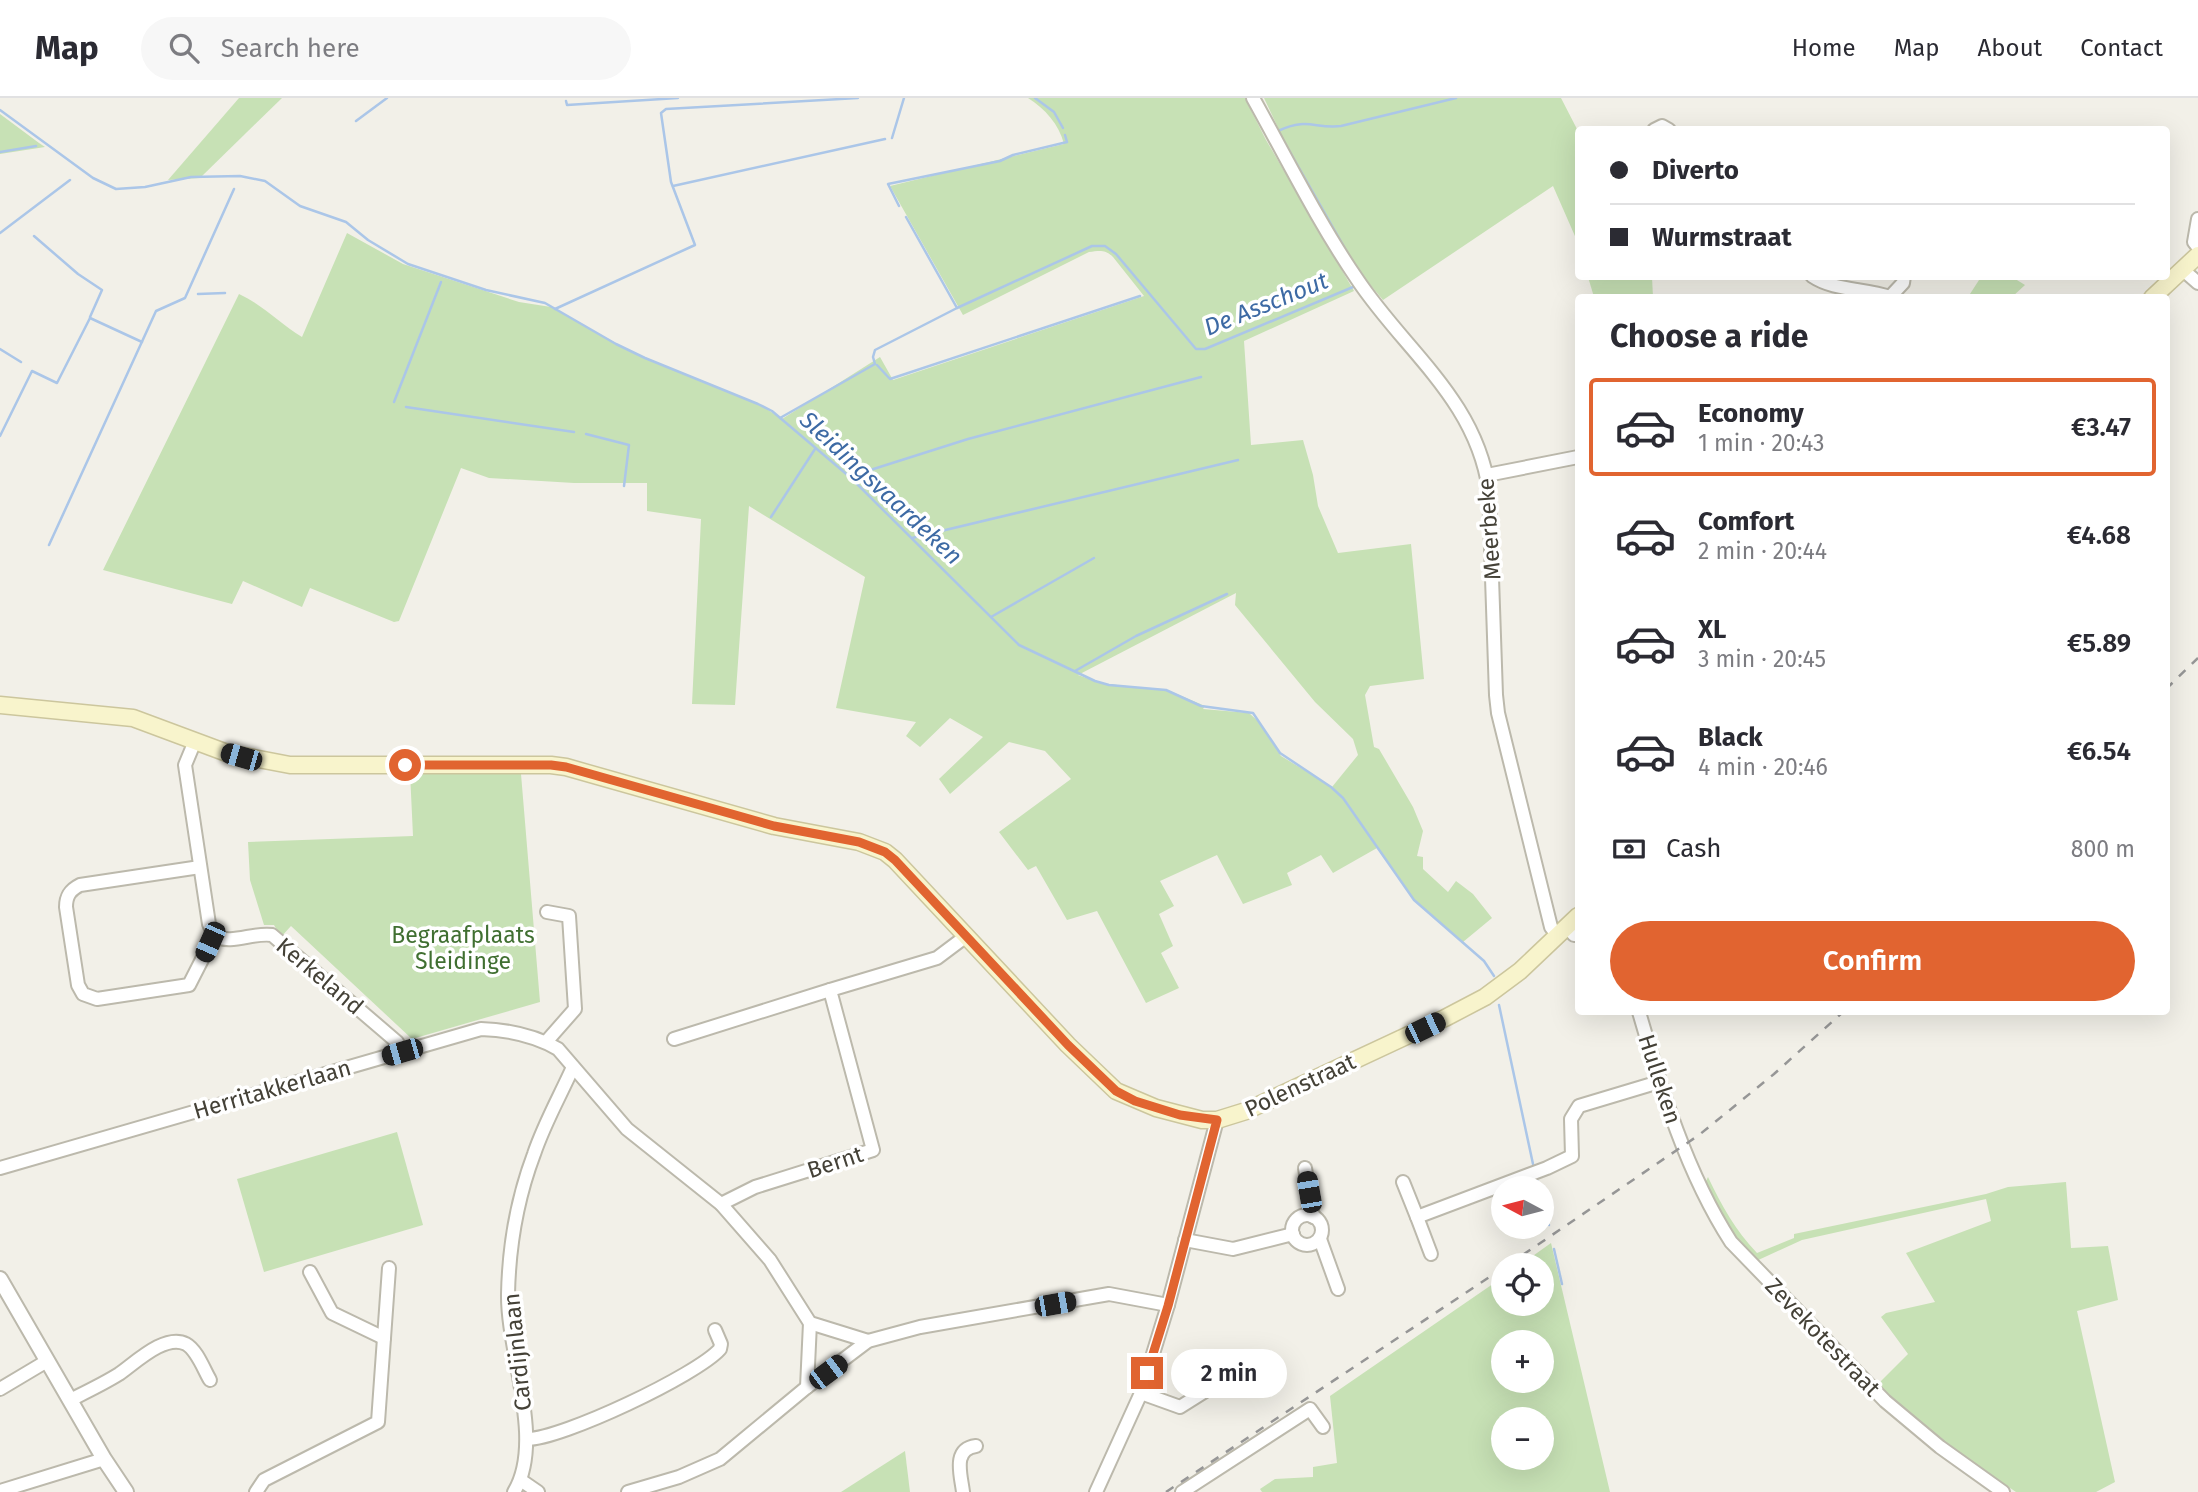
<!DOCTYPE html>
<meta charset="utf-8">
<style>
:root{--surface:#fff;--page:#f7f7f7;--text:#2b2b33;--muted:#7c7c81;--line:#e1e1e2;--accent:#e16430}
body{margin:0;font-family:"Fira Sans",sans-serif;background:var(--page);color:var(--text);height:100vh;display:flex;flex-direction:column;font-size:26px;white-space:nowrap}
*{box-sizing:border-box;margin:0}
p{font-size:23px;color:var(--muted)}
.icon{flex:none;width:38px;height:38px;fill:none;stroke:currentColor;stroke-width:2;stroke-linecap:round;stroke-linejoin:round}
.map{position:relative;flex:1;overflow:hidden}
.sheet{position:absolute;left:1575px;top:196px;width:595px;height:721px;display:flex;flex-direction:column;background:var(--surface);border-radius:7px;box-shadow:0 7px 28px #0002}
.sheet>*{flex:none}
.guide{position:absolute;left:1575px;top:28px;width:595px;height:154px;border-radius:7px;box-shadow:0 7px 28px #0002;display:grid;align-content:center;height:154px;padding:0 35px;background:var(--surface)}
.needle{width:46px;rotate:277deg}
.tools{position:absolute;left:1491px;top:1078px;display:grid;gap:14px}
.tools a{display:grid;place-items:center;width:63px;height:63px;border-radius:50%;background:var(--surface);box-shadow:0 7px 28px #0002;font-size:35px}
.end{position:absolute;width:32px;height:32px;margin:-16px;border:9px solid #e16430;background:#fff;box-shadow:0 0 0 4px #fff}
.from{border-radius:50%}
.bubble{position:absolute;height:49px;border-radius:24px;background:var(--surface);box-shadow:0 7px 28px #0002;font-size:23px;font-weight:600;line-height:49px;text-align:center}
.car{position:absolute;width:21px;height:42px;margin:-21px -10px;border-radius:9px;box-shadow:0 0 5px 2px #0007;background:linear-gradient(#222 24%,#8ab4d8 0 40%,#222 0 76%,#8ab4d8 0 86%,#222 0)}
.guide b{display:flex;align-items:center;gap:24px;height:66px;font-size:26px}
.guide b+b{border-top:2px solid var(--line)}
.guide i{width:18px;height:18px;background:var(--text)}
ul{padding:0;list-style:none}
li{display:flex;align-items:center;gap:21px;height:98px;margin:0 14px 10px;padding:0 21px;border:4px solid transparent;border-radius:7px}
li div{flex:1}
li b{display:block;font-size:26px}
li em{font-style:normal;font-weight:600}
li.selected{border-color:var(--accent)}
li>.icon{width:63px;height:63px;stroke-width:1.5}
h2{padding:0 35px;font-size:32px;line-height:84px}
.pay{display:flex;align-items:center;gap:18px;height:77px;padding:0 35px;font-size:26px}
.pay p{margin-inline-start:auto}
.button{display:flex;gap:14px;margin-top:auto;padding:14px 35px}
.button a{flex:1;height:80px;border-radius:42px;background:var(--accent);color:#fff;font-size:28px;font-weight:600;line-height:80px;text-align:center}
header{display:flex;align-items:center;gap:42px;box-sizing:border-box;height:98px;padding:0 35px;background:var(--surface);border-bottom:2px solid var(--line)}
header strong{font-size:33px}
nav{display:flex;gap:38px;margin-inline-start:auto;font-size:24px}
.search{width:490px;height:63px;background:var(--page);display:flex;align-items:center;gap:18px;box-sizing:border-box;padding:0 24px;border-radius:38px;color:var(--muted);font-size:26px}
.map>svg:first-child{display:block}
.green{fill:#c7e1b5;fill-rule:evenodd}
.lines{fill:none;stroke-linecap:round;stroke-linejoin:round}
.stream{stroke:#abc6e8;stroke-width:2.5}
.minor-casing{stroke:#bcb9ac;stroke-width:16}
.tertiary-casing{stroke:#bcb9ac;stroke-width:18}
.secondary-casing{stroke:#ccc69d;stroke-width:19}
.minor{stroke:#fff;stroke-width:12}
.tertiary{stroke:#fff;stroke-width:14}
.secondary{stroke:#f8f4cc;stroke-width:16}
.rail{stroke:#969696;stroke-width:2.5;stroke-dasharray:9 9;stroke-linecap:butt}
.route{stroke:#e16430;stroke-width:9}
.labels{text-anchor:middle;stroke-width:7;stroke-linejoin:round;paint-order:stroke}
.street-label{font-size:23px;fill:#444137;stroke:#fff}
.park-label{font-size:23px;fill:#406f31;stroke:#fff}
.water-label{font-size:24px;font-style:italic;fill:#3d6aa4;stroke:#fff}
</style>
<header>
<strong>Map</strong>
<div class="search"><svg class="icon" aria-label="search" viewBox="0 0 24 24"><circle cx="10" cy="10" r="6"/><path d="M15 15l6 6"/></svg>Search here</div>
<nav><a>Home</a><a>Map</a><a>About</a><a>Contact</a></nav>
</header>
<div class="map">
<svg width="2198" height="1394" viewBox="0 0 2198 1394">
<rect width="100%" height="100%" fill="#f2f0e8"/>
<!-- green -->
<g class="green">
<polygon points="239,0 282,0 200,80 168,82"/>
<path d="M1028,0h217l21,42 88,151 -110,50 7,104 52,-5 10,35 5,31 20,47 73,-9 13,135 -54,7 -5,9 9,52 5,2 34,58 10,24 -6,25 6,1v12l25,23 8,-11 17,13 19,24 -29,24 -49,-42 -37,-52 -44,25 -12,-18 -34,18 5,12 -49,19 -26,-49 -57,26 14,25 -15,8 14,32 -12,7 18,35 -33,15 -49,-92 -30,9 -31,-54 -8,4 -29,-38 72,-53 -26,-28 -36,-9 -59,52 -11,-15 44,-42 -33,-19 -30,29 -14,-11 10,-14 -80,-14 29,-131 -116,-71 -14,199 -43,-1 9,-185 -54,-8v-28h-73l-85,-5 -28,-10 -62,153 -5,1 -84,-34 -8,19 -59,-26 -11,23 -129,-34 136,-276c24,11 41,30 63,43l45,-104 56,31 116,38 32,5 79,44 132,55 20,13 98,-62 13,23 251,-84 -31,-39c-8,-8 -14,-6 -24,-5l-126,63 -73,-129 174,-42c-5,-20 -19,-35 -36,-46zM1236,495l-1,12 80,97 38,37 5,16 -26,32 -51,-31 -22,-34 -10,-9 -46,-4 2,-3 -35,-15 -70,-8 -22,-8z"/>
<polygon points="1264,0 1561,0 1578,33 1578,145 1553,88 1383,202 1356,170 1281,36"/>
<polygon points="0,16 39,45 45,49 0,56"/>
<polygon points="1588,179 1652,179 1653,199 1594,199"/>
<polygon points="1981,179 2012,179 2025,187 2012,199 1968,199"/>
<polygon points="410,674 521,676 540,904 412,941 291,828 281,839 274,827 264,827 250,782 248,744 413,738"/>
<polygon points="397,1034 423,1127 264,1174 237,1081"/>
<path d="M1708,1079c14,29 27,53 49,76l37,-15v-4l192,-40 22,-7 58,-5 5,66 37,-2 10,54 -41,11 38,171 -19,10h-80l-62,-42 -77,-65 31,-31 -27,-37 5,-4 49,-11 -29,-49 85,-32 -5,-22 -184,41 -48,22 -23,-26 -26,-53z"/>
<path d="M1551,1145l59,249h-348l-2,-3 15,-10 38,-2v-10l24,-4 -7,-67 173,-119v27h39v-39h-22zM1503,1244h39v39h-39zM1503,1321h39v39h-39z"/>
<polygon points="905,1353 910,1394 841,1394"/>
</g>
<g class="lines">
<!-- stream -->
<g class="stream">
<polyline points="1035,0 1054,14 1063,30"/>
<polyline points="566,3 567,7 678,0"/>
<polyline points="0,12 93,80 116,91 145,89 191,79 240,78 265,83 300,108 346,124 368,142 408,166 486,192 545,205 616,246 645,260 758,306 772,313 851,380 1019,547 1095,583 1109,587 1166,592 1201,608 1253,615 1280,655 1331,689 1343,700 1414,802 1484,863 1494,878"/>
<polyline points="356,23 387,0"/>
<polyline points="892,40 904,0"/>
<polyline points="0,54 36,48"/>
<polyline points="673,88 885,41"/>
<polyline points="899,108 888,86 1000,63 1013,57 1067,44 1065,37"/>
<polyline points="906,119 957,210"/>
<polyline points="0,135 70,82"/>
<polyline points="34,138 78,176 102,192 90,219"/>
<path d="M1364,180l-12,-17 -74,-130c30,-14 36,-2 63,-5l115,-28"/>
<polyline points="198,196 225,195"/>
<polyline points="555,211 695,147 671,84 661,15 666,11 858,0"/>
<polyline points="0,251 21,264"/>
<polyline points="877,267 890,281 1140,198"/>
<polyline points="394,304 441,184"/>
<polyline points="406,309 574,334"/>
<polyline points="780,320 875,266 873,259 875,252 957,210 1092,148 1105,148 1116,156 1196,251 1205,251 1353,189"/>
<polyline points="586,336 629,347 624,388"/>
<polyline points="0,338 32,273 57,285 90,220 142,244"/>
<polyline points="864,374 968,341 1201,279"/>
<polyline points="771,419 815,351"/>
<polyline points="912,440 1238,362"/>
<polyline points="49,447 156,213 185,200 234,91"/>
<polyline points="991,519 1094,460"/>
<polyline points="1075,573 1136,538 1227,496"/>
<polyline points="1499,907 1533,1066"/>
<polyline points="1537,1082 1539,1090"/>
<polyline points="1542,1104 1546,1125 1549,1127"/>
<polyline points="1554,1151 1562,1186"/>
</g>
<!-- minor casing -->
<g class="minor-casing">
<g id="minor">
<path d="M1253,0c34,61 65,124 104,181 47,71 119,120 132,211l7,205 2,18 53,214 7,9"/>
<polyline points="1654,32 1662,28 1669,32"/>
<polyline points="2198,121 2194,144 2198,149"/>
<polyline points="2182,171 2198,185"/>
<path d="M1812,178c22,15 52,12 78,21"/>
<polyline points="1889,200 1903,185 1904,178"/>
<polyline points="1487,377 1578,359"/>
<path d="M195,643l-10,24 24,159 5,12c18,9 39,-4 58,-1l125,107 5,10"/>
<path d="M200,769l-120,18c-10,5 -14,11 -14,22l12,78 5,9 14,5 92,-14 25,-49"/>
<polyline points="1567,829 1574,837 1578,837"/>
<path d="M1639,914c23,79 47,160 92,230l154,159 55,46 63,45"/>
<polyline points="674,941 830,892"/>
<polyline points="546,944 575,911 569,818 547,814"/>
<path d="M0,1070l481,-139c28,1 53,6 77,20l69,80 94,75 49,56 40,63 58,18"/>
<polyline points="1305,1070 1313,1119"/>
<polyline points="1403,1084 1417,1119 1547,1070 1572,1058 1571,1021 1579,1008 1659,984"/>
<polyline points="721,1106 755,1089 873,1052 830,892 937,860 965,839"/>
<circle cx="1307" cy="1132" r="15"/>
<polyline points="1417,1119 1431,1156"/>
<polyline points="1320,1141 1338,1191"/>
<polyline points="1185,1142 1233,1151 1293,1136"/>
<polyline points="310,1174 332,1215 384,1240"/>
<polyline points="807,1289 810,1225"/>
<polyline points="0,1291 47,1263"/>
<polyline points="1141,1295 1180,1309 1242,1270"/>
<path d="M70,1302c16,-8 33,-16 49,-26 15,-10 46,-41 67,-30 11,6 18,26 24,36"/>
<path d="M527,1341c35,0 170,-64 193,-90l1,-5 -6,-14"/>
<polyline points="522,1383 538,1394"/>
<polyline points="0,1393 104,1361"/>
<polyline points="256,1394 264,1382 378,1324 389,1170"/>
<path d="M514,1394c31,-51 -7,-140 -6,-198 1,-47 9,-95 26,-140 10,-30 26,-58 39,-87"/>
<polyline points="628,1394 679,1379 720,1361 807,1289 868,1243 920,1229 1109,1196 1168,1207"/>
<path d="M963,1394c-2,-17 -11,-43 13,-46"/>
<polyline points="1096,1394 1141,1295 1168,1207 1217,1022"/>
<polyline points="1182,1394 1310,1311 1323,1329"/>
</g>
</g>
<!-- tertiary casing -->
<g class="tertiary-casing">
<polyline id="tertiary" points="0,1181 104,1361 126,1394"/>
</g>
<!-- secondary casing -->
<g class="secondary-casing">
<g id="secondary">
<polyline points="2152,200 2198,157"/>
<polyline points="0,607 133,620 227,655 290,667 551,667 566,669 774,728 859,744 885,754 895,762 1068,947 1116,993 1156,1010 1202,1022 1217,1022 1246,1013 1445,920 1485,899 1520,873 1578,818"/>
</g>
</g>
<!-- minor -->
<use href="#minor" class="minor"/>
<!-- tertiary -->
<use href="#tertiary" class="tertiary"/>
<!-- secondary -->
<use href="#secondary" class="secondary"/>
<!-- rail -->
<g class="rail">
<polyline points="2166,591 2198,560"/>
<polyline points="1508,1167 1699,1037 1774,976 1843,914"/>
<polyline points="1166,1394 1503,1170"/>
</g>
</g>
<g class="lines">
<!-- route -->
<polyline class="route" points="405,667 551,667 566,669 774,728 859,744 885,754 895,762 1068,947 1116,993 1135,1003 1180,1017 1217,1022 1168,1208 1147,1275"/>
</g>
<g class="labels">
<!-- street labels -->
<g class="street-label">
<text transform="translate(1489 431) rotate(-94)" y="8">Meerbeke</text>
<text transform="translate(320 878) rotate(40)" y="8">Kerkeland</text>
<text transform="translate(1660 981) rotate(72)" y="8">Hulleken</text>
<text transform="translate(1300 987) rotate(-25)" y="8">Polenstraat</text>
<text transform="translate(272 991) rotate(-16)" y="8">Herritakkerlaan</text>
<text transform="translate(835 1064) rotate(-18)" y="8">Bernt</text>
<text transform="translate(1823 1239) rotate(46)" y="8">Zevekotestraat</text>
<text transform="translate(517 1254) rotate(-96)" y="8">Cardijnlaan</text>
</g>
<!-- park labels -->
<g class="park-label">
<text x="463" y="845">Begraafplaats<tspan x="463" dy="26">Sleidinge</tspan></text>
</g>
<!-- water labels -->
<g class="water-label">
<text transform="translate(1266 206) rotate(-22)" y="8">De Asschout</text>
<text transform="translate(881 390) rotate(43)" y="8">Sleidingsvaardeken</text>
</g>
</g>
</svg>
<div class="tools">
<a><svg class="needle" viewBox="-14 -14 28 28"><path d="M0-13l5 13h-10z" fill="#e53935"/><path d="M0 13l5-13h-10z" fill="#7c7c81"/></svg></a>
<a><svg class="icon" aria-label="locate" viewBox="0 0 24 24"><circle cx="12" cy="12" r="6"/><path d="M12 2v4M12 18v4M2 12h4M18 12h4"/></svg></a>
<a>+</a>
<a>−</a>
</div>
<i class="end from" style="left:405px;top:667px"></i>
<i class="end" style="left:1147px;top:1275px"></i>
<div class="bubble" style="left:1171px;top:1251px;width:116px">2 min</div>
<i class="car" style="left:241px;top:659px;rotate:286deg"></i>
<i class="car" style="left:210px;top:844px;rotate:204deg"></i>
<i class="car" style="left:1425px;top:930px;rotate:64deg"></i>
<i class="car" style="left:402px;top:954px;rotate:254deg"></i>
<i class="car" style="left:1309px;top:1094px;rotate:350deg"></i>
<i class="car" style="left:1055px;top:1206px;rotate:80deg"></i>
<i class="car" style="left:828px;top:1274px;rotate:53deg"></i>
<div class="guide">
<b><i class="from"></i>Diverto</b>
<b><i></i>Wurmstraat</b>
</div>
<section class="sheet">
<h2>Choose a ride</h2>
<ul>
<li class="selected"><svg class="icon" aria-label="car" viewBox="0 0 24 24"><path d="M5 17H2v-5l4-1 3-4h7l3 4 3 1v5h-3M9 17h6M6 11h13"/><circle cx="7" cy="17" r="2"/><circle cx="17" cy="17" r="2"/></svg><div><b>Economy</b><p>1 min · 20:43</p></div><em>€3.47</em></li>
<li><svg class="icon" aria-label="car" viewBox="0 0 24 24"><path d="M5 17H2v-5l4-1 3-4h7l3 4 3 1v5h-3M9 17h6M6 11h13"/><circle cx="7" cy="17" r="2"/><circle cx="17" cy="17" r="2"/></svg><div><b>Comfort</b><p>2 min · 20:44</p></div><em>€4.68</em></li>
<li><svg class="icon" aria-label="car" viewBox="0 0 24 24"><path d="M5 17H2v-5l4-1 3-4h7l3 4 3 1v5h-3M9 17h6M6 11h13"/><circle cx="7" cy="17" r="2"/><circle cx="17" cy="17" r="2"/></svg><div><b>XL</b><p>3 min · 20:45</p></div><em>€5.89</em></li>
<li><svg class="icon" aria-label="car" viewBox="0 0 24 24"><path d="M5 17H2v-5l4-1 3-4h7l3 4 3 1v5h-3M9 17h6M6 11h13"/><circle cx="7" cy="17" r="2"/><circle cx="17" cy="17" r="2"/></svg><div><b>Black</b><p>4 min · 20:46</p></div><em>€6.54</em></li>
</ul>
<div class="pay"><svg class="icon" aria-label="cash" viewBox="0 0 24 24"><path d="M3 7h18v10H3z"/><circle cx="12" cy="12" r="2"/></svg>Cash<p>800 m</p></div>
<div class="button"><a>Confirm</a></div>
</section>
</div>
